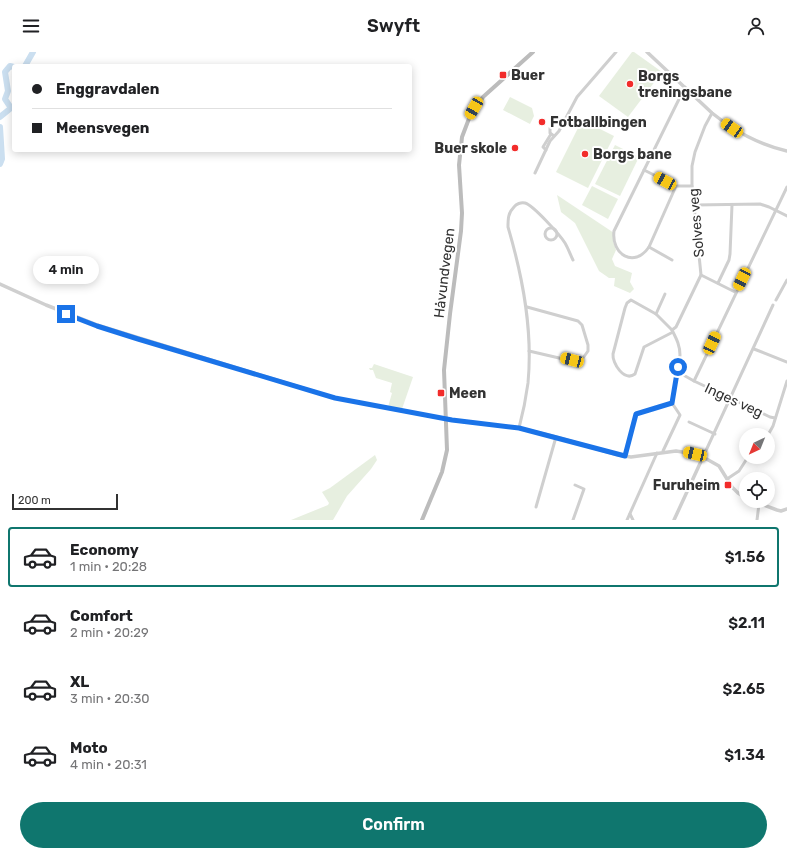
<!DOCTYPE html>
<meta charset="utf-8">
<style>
:root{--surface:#fff;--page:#f6f6f6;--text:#202124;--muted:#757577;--line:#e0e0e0;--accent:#0f766e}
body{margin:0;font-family:Rubik,sans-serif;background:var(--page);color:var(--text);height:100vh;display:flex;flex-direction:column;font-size:15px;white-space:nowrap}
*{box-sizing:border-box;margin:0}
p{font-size:13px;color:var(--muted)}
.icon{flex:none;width:22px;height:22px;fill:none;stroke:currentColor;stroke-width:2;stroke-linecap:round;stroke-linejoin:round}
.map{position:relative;height:468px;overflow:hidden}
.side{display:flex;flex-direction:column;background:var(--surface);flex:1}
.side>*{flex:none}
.banner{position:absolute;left:12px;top:12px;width:400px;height:88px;border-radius:4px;box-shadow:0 2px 10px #0003;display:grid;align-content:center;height:88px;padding:0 20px;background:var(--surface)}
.needle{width:26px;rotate:223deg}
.fabs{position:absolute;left:739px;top:376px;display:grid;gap:8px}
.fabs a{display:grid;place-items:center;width:36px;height:36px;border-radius:50%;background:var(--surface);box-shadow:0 2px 10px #0003;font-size:20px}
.scale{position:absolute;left:12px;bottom:10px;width:106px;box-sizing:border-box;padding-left:4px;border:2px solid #323232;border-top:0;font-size:11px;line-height:14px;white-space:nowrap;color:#323232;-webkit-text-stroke:3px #fff;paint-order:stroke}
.end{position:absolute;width:18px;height:18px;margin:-9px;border:5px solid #1a73e8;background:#fff;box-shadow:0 0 0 2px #fff}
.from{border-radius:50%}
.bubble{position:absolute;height:28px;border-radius:14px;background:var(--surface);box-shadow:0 2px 10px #0003;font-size:13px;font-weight:600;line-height:28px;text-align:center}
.car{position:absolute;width:12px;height:24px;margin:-12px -6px;border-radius:5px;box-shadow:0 0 3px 1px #0007;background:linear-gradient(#f5c518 24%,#345 0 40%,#f5c518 0 76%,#345 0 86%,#f5c518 0)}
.banner b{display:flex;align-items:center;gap:14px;height:38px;font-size:15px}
.banner b+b{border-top:1px solid var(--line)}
.banner i{width:10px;height:10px;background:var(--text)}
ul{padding:7px 0 0;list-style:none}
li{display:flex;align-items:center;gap:12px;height:60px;margin:0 8px 6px;padding:0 12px;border:2px solid transparent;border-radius:4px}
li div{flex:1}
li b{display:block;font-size:15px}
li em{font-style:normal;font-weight:600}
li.on{border-color:var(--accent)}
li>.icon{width:36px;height:36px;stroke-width:1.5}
.action{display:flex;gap:8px;margin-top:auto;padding:8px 20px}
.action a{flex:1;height:46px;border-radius:24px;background:var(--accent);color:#fff;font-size:16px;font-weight:600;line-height:46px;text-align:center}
header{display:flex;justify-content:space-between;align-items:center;height:52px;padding:0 20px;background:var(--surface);font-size:18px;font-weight:600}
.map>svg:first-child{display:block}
.green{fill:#e7efe0}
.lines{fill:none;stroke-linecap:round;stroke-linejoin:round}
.river{stroke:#cbdff0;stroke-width:6}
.minor{stroke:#cfcfcf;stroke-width:3}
.tertiary{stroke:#cfcfcf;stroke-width:3.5}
.secondary{stroke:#bcbcbc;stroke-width:4}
.route{stroke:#1a73e8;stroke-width:5}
.poi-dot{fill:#f22c2b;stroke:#fff;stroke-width:1.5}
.labels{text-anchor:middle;stroke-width:4;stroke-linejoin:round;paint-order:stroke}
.poi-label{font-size:14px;font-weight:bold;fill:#323232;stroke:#fff;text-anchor:start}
.street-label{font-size:14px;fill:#323232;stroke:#fff}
</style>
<header><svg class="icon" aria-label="menu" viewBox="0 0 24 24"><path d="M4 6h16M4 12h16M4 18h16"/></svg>Swyft<svg class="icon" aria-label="person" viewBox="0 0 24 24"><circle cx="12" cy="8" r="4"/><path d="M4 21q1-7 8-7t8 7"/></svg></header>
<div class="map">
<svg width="787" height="468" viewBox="0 0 787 468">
<rect width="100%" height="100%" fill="#fff"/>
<!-- green -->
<g class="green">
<polygon points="632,0 634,0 662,20 628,65 599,44"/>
<polygon points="510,45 532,56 534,64 530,72 503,58"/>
<polygon points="582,68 614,84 588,136 556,120"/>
<polygon points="615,93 639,105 620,144 595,132"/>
<polygon points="592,134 618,147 608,167 582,153"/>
<polygon points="557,143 614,181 613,189 616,198 612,207 615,214 632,221 630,230 634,237 630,241 614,234 615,226 609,226 599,219 575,171 561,160"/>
<polygon points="374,312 413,325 402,357 388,355 392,341 390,340 392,331 376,326 373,318 370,318 369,316 372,316"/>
<polygon points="375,403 377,408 371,417 347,444 333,468 291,468 328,453 329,451 322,440 330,436"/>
</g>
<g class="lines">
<!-- river -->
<g class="river">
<polyline points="25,14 33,0"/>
<polyline points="0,65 11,56 5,47 8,39 5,20 10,14 14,15"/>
<polyline points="0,75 2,107 0,112"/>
</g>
<!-- minor -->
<g class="minor">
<polyline points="554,84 550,81 550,76 555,71 564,67"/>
<polyline points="546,98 543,95 551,82"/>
<polyline points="644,118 676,134 692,134"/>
<polyline points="535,121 550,89 559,79 577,45 616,0"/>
<path d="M676,134l-27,61c-15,22 -38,7 -35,-16l71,-144"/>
<polyline points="695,153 760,152 769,155 787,164"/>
<circle cx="551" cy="182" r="6"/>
<polyline points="649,195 672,208"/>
<polyline points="701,223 735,240"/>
<polyline points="718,231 729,208 730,202 732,153"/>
<polyline points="776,248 787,228"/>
<polyline points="527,255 578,269 582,273 588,293 588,299 583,306 578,309 572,309 529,299"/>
<polyline points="656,262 665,242"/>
<polyline points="672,278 676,275 701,223 692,134 692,114 695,100 705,74 712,61"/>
<polyline points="754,297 787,310"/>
<polyline points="678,320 694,329 787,135"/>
<polyline points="694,329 770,365 775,366"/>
<polyline points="689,370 715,382"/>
<path d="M519,376c4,-15 7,-30 9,-45 5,-53 -5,-105 -20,-156 0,-8 0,-14 6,-20 2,-3 7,-5 11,-4 8,2 35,32 40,40 3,5 5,11 8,17"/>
<polyline points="768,383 773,374 787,329"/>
<path d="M663,399l17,-36 -8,-12 8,-48c0,-10 -4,-17 -8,-25l-16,-16 -25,-14 -4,3 -2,5 -12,46c-1,9 11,28 22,20l9,-27 29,-15"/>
<polyline points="625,404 636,362 672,351"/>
<polyline points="703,405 773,253"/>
<polyline points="727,427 739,419 748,405"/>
<polyline points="536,455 556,385"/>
<polyline points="630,462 633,468"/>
<polyline points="573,468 584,437 575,433"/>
<polyline points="627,468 657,401"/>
<polyline points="757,468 759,452"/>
</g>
<!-- tertiary -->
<g class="tertiary">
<path d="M647,0l65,61c24,19 46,31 75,38"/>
<polyline points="0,232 46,253 97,273 335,346 451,368 519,376 556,385 618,403 631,405 676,399 695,402 703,405 719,414 732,435 738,441 746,446"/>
<polyline points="753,449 777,458 781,459 787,457"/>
<polyline points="674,468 703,405"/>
</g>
<!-- secondary -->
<polyline class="secondary" points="422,468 442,420 447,398 444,318 450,262 461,179 462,161 459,113 462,85 470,64 483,45 533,0"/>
</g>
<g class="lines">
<!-- route -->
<polyline class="route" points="66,262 97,274 138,287 335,346 452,368 519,376 625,404 636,362 672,351 678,315"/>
</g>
<!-- markers -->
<g class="poi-dot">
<rect x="499" y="19" width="8" height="8" rx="2"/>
<circle cx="630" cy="32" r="4"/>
<circle cx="542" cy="70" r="4"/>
<circle cx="515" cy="96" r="4"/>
<circle cx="585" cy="102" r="4"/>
<rect x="437" y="337" width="8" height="8" rx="2"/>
<rect x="724" y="429" width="8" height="8" rx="2"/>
</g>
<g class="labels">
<!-- poi labels -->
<g class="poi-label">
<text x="511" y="28">Buer</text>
<text x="638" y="29">Borgs<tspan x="638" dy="16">treningsbane</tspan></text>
<text x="550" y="75">Fotballbingen</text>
<text x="507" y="101" text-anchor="end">Buer skole</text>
<text x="593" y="107">Borgs bane</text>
<text x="449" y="346">Meen</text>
<text x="720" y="438" text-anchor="end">Furuheim</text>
</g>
<!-- street labels -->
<g class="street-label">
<text transform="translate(696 171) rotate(-95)" y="5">Solves veg</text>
<text transform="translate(444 221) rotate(-83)" y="5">Håvundvegen</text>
<text transform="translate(734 348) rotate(25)" y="5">Inges veg</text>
</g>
</g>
</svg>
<div class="fabs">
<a><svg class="needle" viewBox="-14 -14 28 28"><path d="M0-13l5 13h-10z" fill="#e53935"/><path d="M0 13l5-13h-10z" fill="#757577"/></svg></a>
<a><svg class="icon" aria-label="locate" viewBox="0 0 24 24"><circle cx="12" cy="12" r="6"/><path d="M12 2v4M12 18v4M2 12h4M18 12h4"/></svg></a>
</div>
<div class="scale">200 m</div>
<i class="end from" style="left:678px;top:315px"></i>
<i class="end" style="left:66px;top:262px"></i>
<div class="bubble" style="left:33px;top:204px;width:66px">4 min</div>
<i class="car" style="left:474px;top:56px;rotate:210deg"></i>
<i class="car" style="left:732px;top:76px;rotate:304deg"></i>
<i class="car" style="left:665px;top:129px;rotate:298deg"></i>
<i class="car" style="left:742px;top:227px;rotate:206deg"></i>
<i class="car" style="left:712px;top:291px;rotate:25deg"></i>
<i class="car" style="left:572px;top:308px;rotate:285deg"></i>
<i class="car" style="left:695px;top:402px;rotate:283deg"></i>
<div class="banner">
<b><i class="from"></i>Enggravdalen</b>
<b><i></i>Meensvegen</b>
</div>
</div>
<section class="side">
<ul>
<li class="on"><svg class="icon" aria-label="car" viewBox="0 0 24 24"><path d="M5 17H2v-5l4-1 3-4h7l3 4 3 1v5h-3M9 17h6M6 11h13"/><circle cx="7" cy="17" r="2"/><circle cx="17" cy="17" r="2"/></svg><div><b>Economy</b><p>1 min · 20:28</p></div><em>$1.56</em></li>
<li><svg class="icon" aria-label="car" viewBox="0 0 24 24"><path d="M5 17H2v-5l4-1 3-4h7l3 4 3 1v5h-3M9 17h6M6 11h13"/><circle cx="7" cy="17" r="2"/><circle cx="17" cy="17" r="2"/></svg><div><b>Comfort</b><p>2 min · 20:29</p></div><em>$2.11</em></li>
<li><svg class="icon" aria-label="car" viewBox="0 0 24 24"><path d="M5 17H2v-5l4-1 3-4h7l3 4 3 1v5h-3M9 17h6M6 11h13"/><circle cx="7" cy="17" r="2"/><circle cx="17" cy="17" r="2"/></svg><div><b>XL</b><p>3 min · 20:30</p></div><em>$2.65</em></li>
<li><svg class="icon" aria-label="car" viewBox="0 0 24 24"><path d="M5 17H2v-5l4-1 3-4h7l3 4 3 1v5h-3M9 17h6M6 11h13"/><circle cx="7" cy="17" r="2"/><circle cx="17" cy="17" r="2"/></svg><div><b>Moto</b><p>4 min · 20:31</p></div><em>$1.34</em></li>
</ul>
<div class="action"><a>Confirm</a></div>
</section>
